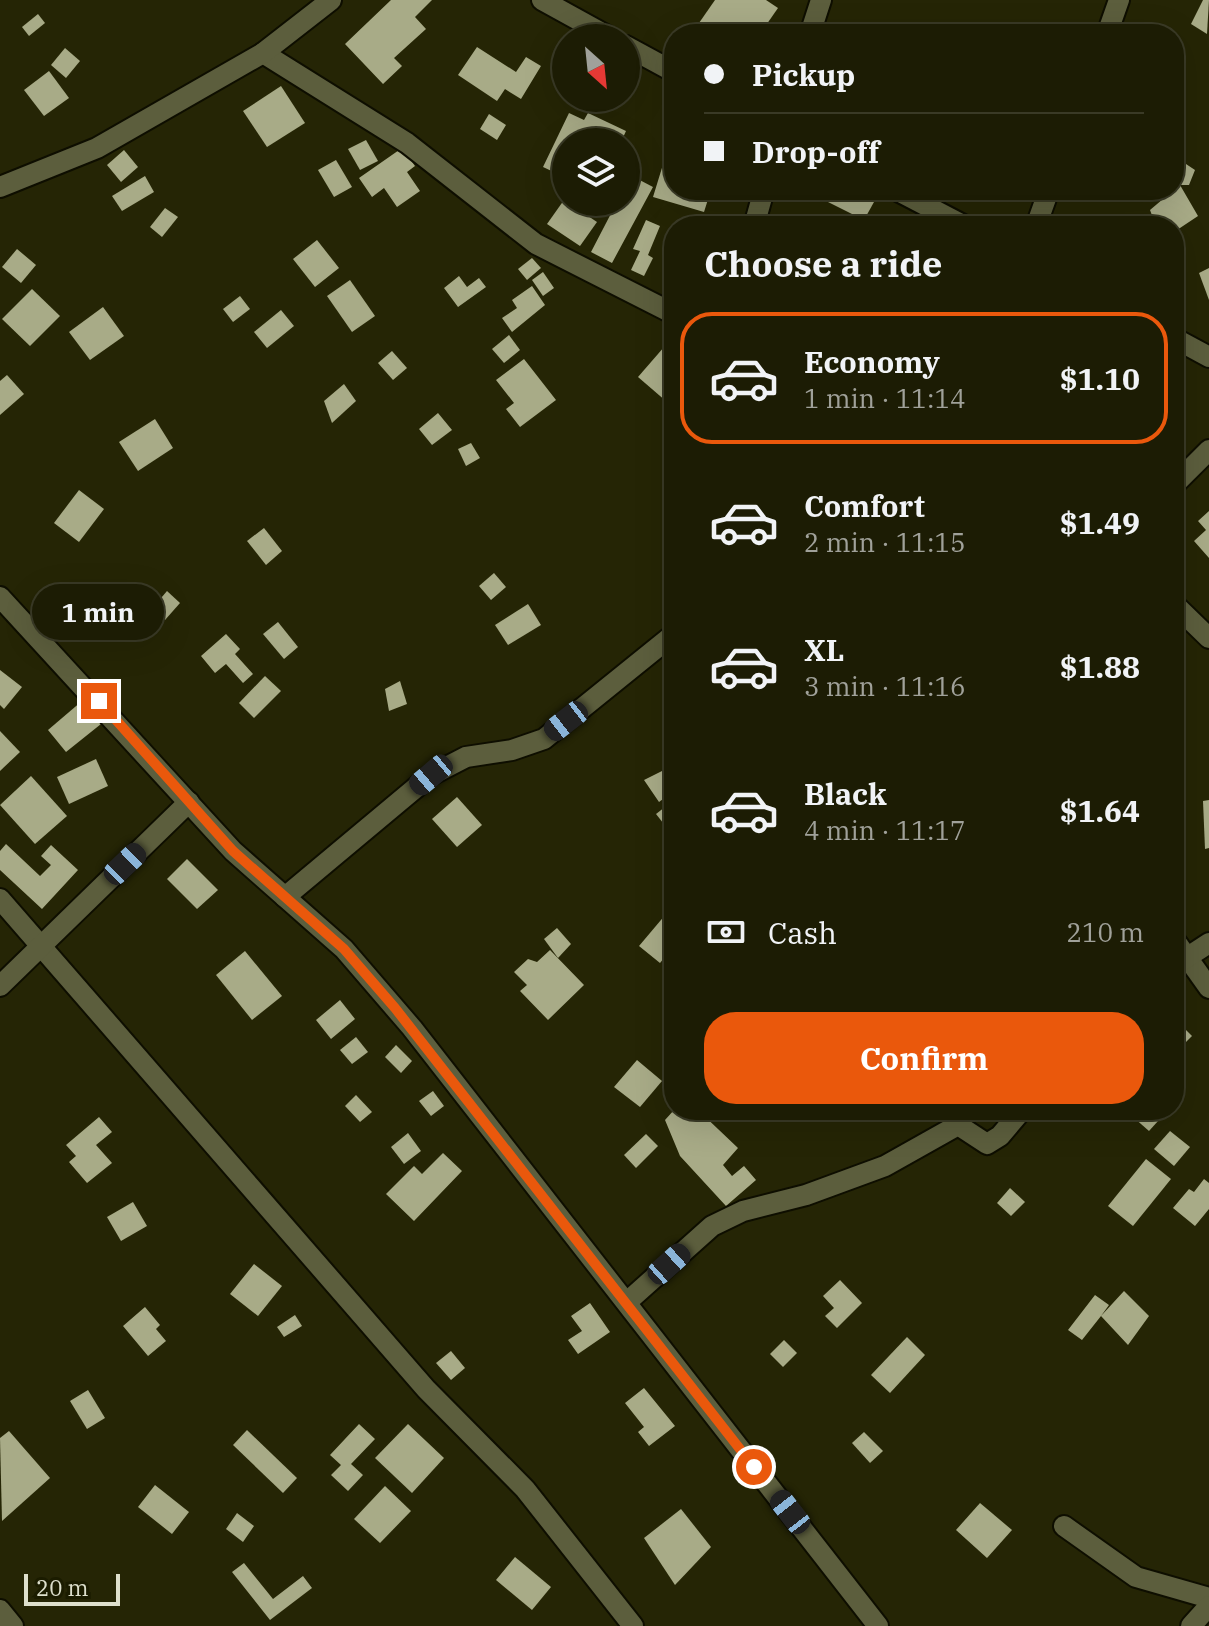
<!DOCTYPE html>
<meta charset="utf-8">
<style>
:root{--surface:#1c1c04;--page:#292913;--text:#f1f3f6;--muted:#a0a19a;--line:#3a3a26;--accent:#ea580c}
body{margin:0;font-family:"IBM Plex Serif",serif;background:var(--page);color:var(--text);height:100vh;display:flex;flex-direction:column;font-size:30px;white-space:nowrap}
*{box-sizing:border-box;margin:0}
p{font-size:26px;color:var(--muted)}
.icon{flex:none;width:44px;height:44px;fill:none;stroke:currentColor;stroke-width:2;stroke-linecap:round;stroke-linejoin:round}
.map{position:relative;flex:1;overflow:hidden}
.drawer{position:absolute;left:664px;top:216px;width:520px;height:904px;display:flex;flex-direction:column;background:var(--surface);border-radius:32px;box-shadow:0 8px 32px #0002,0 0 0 2px var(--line)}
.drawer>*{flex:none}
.guide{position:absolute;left:664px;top:24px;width:520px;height:176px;border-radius:32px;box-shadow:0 8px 32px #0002,0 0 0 2px var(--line);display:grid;align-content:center;height:176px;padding:0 40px;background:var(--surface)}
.needle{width:52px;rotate:153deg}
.tools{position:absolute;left:552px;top:24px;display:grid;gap:16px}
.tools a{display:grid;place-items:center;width:88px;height:88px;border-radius:50%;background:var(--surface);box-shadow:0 8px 32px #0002,0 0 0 2px var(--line);font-size:40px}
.scale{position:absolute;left:24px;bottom:20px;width:96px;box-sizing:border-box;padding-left:8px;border:4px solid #dee0cd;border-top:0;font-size:22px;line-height:28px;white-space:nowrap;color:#dee0cd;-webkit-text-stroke:6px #1b1c00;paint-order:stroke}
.end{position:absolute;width:36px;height:36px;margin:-18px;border:10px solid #ea580c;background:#fff;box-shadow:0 0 0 4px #fff}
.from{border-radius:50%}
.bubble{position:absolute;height:56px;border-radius:28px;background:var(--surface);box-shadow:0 8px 32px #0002,0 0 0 2px var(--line);font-size:26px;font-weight:700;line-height:56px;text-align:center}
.car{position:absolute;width:24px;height:48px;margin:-24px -12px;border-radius:10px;box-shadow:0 0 6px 2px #0007;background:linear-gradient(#222 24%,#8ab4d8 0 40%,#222 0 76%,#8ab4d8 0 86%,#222 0)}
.guide b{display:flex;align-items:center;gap:28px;height:76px;font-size:30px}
.guide b+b{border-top:2px solid var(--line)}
.guide i{width:20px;height:20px;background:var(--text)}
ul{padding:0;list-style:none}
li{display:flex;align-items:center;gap:24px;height:132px;margin:0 16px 12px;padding:0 24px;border:4px solid transparent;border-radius:32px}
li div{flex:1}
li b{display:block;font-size:30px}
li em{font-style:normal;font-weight:700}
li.active{border-color:var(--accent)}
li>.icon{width:72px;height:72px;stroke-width:1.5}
h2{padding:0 40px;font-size:36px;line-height:96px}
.pay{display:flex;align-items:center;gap:20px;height:88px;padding:0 40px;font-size:30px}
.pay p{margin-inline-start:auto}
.action{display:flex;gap:16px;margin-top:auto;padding:16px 40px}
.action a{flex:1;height:92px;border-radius:32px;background:var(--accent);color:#fff;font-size:32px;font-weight:700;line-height:92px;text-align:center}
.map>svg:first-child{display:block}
.building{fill:#a8ab87}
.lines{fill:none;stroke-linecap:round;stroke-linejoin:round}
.street-casing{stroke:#0e0e00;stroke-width:24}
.street{stroke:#5c5e3d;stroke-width:20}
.route{stroke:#ea580c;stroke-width:10}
</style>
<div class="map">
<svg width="1209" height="1626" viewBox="0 0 1209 1626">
<rect width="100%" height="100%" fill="#252505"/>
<!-- building -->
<g class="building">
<polygon points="391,0 432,0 415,17 426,29 394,58 402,66 383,84 345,44"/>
<polygon points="715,0 766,0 778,8 760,34 716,34 699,23"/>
<polygon points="1203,0 1209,0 1207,34 1191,24"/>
<polygon points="38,14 45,23 29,36 22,27"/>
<polygon points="477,47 516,72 526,57 541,66 521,99 505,89 497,101 458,75"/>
<polygon points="65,48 80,61 66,78 51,65"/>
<polygon points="49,71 69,98 44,116 24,90"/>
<polygon points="281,86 305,123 267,147 243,111"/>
<polygon points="569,113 584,120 588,113 626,131 621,142 566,142 566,192 553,186 558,174 543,167"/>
<polygon points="489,114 506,125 497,140 480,129"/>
<polygon points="366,140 378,161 360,170 348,149"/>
<polygon points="669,145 674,147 674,190 710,193 704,212 653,197"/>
<polygon points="402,148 415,166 407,172 420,191 397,207 384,188 372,197 359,178"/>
<polygon points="124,150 138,167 121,182 107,165"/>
<polygon points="1174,156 1195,170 1189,185 1180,185 1198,216 1174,232 1174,226 1156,226 1150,210 1163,199 1156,190 1174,190"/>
<polygon points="336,160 352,187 334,197 318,170"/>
<polygon points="145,176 154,192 122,211 112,196"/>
<polygon points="632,176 653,187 612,263 591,252 617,202 626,202 626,186"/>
<polygon points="826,190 850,190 874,202 864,220 822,199"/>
<polygon points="564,200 597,222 580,246 547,224"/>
<polygon points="165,208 178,217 162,237 150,227"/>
<polygon points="646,220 660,226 648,255 653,258 644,276 631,270 640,251 633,249"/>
<polygon points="317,240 339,268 315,287 293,259"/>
<polygon points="17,249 36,265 21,283 2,267"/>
<polygon points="532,258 541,268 527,280 518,269"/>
<polygon points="1209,268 1209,300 1199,273"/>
<polygon points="543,272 554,288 543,296 532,280"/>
<polygon points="459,276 467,287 479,278 486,287 458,307 444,288"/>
<polygon points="350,280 375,316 352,332 327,296"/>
<polygon points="532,286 545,305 512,332 502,318 517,308 512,300"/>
<polygon points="32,289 60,316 30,346 2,319"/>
<polygon points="240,296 250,309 233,322 223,309"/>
<polygon points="103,307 124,336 90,360 69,332"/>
<polygon points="281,310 294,326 267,348 254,332"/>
<polygon points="509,335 520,350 504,363 492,349"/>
<polygon points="671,339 674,342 674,408 638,377"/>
<polygon points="392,351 407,368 393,380 378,363"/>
<polygon points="524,359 556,400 520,427 506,409 514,403 496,380"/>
<polygon points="7,375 24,394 0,415 0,381"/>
<polygon points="344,384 356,401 332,423 324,401"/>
<polygon points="438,413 452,430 432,445 419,429"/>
<polygon points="155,419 173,448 138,471 119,442"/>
<polygon points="471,443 480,458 466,466 458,449"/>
<polygon points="79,490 104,509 79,542 54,523"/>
<polygon points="1209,511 1209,558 1194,541 1206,530 1198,521"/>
<polygon points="264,528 282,551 266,565 247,541"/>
<polygon points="494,573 506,587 491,600 479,586"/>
<polygon points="167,591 180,603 165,620 150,611"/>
<polygon points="528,604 541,625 508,645 495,625"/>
<polygon points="278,622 298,647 284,659 263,634"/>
<polygon points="226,634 240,649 235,654 253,674 243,683 226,664 215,673 201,656"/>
<polygon points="0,670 22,687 4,709 0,705"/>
<polygon points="265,676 281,691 254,718 239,703"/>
<polygon points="400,681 407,704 389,711 385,689"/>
<polygon points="82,701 101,724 66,752 48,730"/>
<polygon points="0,731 20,752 0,771"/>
<polygon points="674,746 674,791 659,802 644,780 674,765 665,752"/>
<polygon points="96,759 108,786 69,804 57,777"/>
<polygon points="31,776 67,816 35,844 0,805"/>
<polygon points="457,797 482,825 457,847 432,819"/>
<polygon points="674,800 674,837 656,814"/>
<polygon points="1209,800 1209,848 1205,849 1203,801"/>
<polygon points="6,844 40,876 51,865 41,856 51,845 78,870 42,909 0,870 0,851"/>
<polygon points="187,859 218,890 197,909 167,879"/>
<polygon points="666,914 674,921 674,946 660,963 639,946"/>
<polygon points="557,928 571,944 558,958 544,939"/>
<polygon points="550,950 584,985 548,1020 520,991 527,985 514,972 528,959 537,962"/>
<polygon points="245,951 282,996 252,1020 216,975"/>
<polygon points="340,1000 355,1019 331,1039 316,1020"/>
<polygon points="1174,1018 1192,1036 1174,1054"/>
<polygon points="356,1037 368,1052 352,1064 340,1050"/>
<polygon points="396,1045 412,1061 401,1073 385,1057"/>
<polygon points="637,1060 662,1081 640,1107 614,1087"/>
<polygon points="433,1091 444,1106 431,1116 419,1101"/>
<polygon points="356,1095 372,1112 360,1122 345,1106"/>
<polygon points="674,1110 698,1110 738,1148 723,1165 732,1176 744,1166 756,1180 726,1206 680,1156 665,1120"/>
<polygon points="1125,1110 1168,1110 1149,1131"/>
<polygon points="99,1117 112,1132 96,1145 112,1163 87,1183 69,1162 76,1156 66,1145"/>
<polygon points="1170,1131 1190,1147 1174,1166 1154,1149"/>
<polygon points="408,1133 421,1151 404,1164 391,1147"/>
<polygon points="646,1134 658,1146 636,1168 624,1155"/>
<polygon points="443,1153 462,1171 414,1221 386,1194 414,1166 422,1174"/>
<polygon points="1146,1159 1171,1179 1133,1226 1108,1206"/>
<polygon points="1204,1179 1209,1183 1209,1209 1195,1226 1173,1208 1189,1189 1194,1192"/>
<polygon points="1010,1188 1025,1202 1011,1216 997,1203"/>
<polygon points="133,1202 147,1226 121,1241 107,1217"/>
<polygon points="254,1264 282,1286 258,1316 230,1294"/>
<polygon points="840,1280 862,1303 837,1328 825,1316 834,1308 823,1296"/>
<polygon points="1124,1291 1149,1316 1128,1345 1101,1316 1082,1340 1068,1330 1095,1295 1109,1305 1101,1316"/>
<polygon points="590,1303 610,1332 578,1354 568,1340 582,1331 571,1316"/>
<polygon points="145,1307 160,1325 156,1329 166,1341 148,1356 123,1326"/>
<polygon points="295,1315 302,1326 284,1337 277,1327"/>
<polygon points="907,1337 925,1355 890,1393 871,1375"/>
<polygon points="784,1340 797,1353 783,1367 770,1354"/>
<polygon points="451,1351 465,1368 451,1380 436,1363"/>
<polygon points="644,1388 675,1426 649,1446 638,1432 644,1427 625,1403"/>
<polygon points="88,1390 105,1418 87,1429 70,1401"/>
<polygon points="359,1424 375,1439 351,1464 363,1475 348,1491 331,1475 341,1465 330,1455"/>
<polygon points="408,1424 444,1458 412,1493 375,1458"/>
<polygon points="247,1430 297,1478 283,1493 233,1445"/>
<polygon points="9,1431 50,1478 2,1521 0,1438"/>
<polygon points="864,1432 883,1451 870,1463 852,1443"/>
<polygon points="155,1485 189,1512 172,1534 138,1507"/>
<polygon points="385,1486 411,1511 380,1543 354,1519"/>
<polygon points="980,1503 1012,1530 987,1558 956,1530"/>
<polygon points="681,1509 711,1547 675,1585 644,1538"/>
<polygon points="237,1513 254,1526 243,1542 226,1529"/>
<polygon points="515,1557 551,1587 532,1610 496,1580"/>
<polygon points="244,1563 273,1599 303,1576 312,1588 270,1620 232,1572"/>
</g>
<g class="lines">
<!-- street casing -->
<g class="street-casing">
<g id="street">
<polyline points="542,0 611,38"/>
<polyline points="810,34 821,0"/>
<polyline points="1107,34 1119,0"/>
<polyline points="626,46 674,72"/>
<polyline points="263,53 407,143 536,244 674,314"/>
<polyline points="0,187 97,148 263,53 331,0"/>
<polyline points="896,190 965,226"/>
<polyline points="754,226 764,190"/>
<polyline points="1036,226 1049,190"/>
<polyline points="1174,338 1209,357"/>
<polyline points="1174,485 1209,450"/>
<polyline points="0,597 233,851 344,949 412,1028 878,1626"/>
<polyline points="1174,604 1209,638"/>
<polyline points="285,897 431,775 466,757 512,750 544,739 674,634"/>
<polyline points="0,899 426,1389 525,1489 633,1626"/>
<polyline points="1174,939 1209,988"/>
<polyline points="1174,966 1209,943"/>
<polyline points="0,986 189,802"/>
<polyline points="627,1302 712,1226 743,1211 806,1195 885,1166 958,1125 987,1144 1000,1136 1022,1110"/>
<polyline points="1064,1526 1136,1577 1209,1598"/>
<polyline points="0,1610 13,1626"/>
<polyline points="1191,1626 1209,1606"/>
</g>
</g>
<!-- street -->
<use href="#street" class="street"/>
</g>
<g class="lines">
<!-- route -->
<polyline class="route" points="99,701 233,851 344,949 395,1008 754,1467"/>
</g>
</svg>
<div class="tools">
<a><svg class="needle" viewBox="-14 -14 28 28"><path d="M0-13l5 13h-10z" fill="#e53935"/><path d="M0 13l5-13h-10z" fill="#a0a19a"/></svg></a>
<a><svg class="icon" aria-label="layers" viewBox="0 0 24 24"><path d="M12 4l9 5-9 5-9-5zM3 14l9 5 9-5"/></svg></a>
</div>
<div class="scale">20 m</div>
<i class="end from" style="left:754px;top:1467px"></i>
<i class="end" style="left:99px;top:701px"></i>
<div class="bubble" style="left:32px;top:584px;width:132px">1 min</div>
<i class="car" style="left:566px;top:721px;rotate:232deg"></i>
<i class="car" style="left:431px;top:775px;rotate:230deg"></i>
<i class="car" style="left:125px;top:864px;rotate:46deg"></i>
<i class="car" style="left:669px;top:1264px;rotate:48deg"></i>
<i class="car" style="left:790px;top:1512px;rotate:322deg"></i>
<div class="guide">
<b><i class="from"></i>Pickup</b>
<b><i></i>Drop-off</b>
</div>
<section class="drawer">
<h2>Choose a ride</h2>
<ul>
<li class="active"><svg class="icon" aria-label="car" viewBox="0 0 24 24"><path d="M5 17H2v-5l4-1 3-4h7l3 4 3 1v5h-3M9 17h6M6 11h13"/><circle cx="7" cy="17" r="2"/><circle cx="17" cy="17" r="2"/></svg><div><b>Economy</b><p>1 min · 11:14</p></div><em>$1.10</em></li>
<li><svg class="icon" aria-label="car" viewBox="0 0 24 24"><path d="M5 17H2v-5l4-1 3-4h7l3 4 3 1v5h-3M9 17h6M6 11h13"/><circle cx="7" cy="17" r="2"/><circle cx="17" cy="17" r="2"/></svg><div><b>Comfort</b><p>2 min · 11:15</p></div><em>$1.49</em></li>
<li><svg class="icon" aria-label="car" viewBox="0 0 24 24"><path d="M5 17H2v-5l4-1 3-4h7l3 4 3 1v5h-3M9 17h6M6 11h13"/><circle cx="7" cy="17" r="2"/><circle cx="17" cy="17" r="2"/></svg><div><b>XL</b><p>3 min · 11:16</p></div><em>$1.88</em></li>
<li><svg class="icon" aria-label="car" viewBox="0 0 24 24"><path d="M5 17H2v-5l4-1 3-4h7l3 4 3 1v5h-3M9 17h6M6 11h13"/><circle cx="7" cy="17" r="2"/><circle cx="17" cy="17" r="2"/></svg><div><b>Black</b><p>4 min · 11:17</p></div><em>$1.64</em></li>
</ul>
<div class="pay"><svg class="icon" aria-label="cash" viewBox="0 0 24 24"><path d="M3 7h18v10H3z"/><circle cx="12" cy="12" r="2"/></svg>Cash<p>210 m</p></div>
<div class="action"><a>Confirm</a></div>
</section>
</div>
